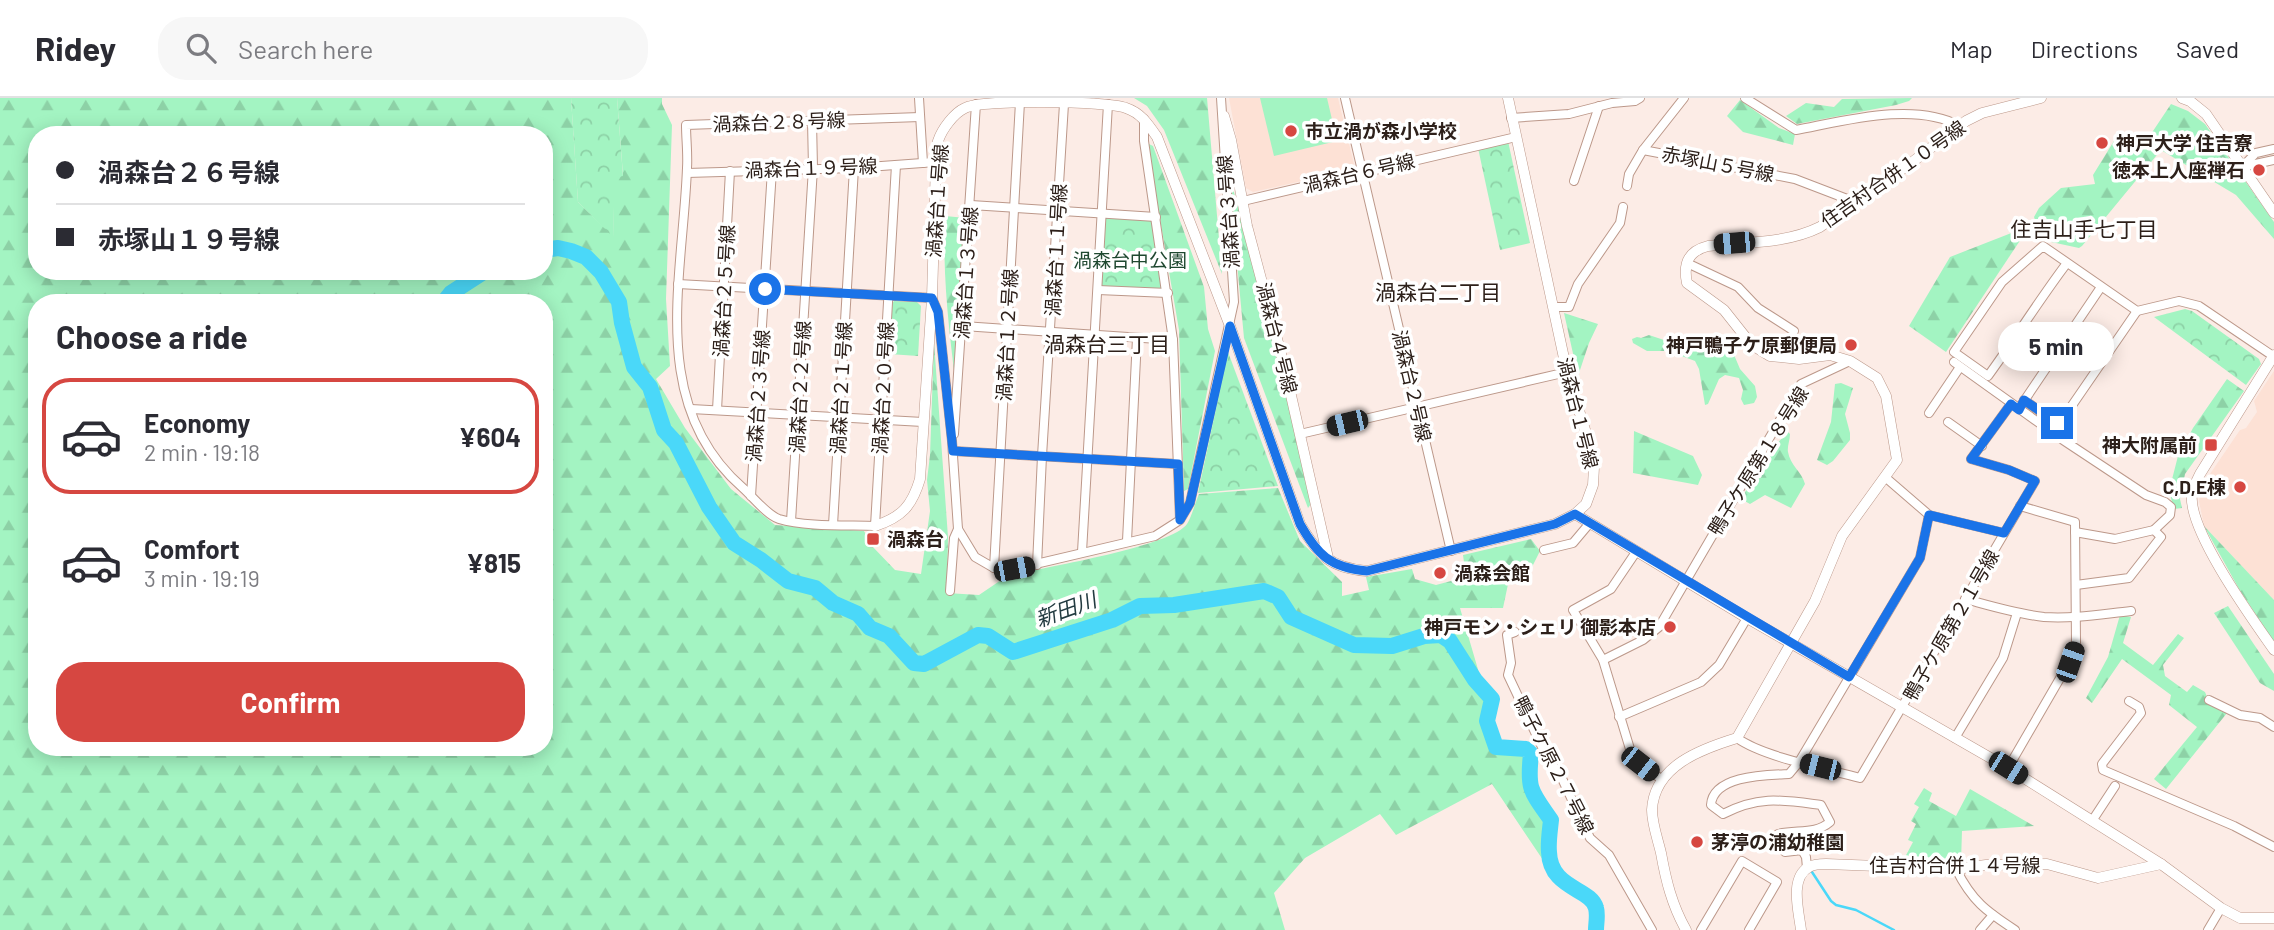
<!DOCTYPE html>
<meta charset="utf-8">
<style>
:root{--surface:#fff;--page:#f7f7f7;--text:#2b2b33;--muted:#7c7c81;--line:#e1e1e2;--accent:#d64741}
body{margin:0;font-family:Barlow,"Noto Sans JP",sans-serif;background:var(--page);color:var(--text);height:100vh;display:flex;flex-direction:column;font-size:26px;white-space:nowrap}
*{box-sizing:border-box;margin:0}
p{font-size:23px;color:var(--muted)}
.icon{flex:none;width:38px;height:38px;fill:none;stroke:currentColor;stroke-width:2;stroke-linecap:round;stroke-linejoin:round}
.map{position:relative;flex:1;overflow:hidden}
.details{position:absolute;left:28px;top:196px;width:525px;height:462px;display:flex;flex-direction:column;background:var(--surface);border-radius:28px;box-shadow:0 4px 18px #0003}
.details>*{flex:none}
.hud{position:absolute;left:28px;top:28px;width:525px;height:154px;border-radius:28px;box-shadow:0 4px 18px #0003;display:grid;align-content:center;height:154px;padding:0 28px;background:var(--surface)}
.end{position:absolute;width:32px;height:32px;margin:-16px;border:9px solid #1a73e8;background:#fff;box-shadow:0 0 0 4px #fff}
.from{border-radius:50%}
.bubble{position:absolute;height:49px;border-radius:24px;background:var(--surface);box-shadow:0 4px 18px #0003;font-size:23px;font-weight:700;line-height:49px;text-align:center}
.car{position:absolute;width:21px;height:42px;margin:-21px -10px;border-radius:9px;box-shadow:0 0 5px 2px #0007;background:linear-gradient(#222 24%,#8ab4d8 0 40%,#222 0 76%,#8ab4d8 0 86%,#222 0)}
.hud b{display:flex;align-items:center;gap:24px;height:66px;font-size:26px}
.hud b+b{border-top:2px solid var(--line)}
.hud i{width:18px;height:18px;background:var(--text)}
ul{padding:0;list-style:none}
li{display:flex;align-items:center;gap:21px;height:116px;margin:0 14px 10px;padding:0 14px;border:4px solid transparent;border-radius:28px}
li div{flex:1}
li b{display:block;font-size:26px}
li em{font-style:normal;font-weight:700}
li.selected{border-color:var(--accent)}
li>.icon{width:63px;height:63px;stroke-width:1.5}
h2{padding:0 28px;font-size:32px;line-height:84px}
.primary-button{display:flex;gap:14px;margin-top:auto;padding:14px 28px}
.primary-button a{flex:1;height:80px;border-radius:28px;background:var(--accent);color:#fff;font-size:28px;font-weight:700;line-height:80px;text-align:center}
header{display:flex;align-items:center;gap:42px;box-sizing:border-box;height:98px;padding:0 35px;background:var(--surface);border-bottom:2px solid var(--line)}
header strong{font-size:33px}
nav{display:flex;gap:38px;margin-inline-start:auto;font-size:24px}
.search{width:490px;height:63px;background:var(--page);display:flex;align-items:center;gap:18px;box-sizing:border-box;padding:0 24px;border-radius:28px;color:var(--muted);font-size:26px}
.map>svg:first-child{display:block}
.built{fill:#fde1d5}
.forest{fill:url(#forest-firs);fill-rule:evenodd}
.park{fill:url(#park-crowns)}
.pitch{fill:#a3f4c2}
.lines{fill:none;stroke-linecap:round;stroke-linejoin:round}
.stream{stroke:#4ad8f9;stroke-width:2.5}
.river{stroke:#4ad8f9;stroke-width:16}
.minor-casing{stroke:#bc988a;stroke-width:10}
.tertiary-casing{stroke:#bc988a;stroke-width:11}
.minor{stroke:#fff;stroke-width:8}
.tertiary{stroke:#fff;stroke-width:10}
.route{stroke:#1a73e8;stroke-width:9}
.poi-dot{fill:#d64741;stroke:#fff;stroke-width:2.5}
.labels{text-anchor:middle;stroke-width:7;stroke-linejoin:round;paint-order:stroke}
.street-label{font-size:19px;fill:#2d201a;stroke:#fff}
.poi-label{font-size:19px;font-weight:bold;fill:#2d201a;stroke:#fff;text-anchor:start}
.park-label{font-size:19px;fill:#1f4830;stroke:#fff}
.neighbourhood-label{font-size:21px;fill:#2d201a;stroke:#fff}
.water-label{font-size:21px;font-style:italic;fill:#223a40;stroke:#fff}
</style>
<header>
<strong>Ridey</strong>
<div class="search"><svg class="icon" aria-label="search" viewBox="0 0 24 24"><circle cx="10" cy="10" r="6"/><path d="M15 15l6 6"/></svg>Search here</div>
<nav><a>Map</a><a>Directions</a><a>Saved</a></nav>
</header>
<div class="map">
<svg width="2274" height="832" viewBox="0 0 2274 832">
<defs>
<pattern id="forest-firs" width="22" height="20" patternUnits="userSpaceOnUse" patternTransform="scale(1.75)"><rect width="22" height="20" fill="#a3f4c2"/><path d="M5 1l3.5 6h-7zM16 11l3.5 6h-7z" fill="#8dd1a6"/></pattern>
<pattern id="park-crowns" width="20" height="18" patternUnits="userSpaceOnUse" patternTransform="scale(1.75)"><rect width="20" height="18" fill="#a3f4c2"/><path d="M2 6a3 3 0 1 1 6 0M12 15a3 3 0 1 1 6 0" fill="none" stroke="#8dd1a6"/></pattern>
</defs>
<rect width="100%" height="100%" fill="#fcece6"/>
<!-- built -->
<g class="built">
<polygon points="1229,0 1338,0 1354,66 1351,72 1253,94 1246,90"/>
<polygon points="2274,273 2274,502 2204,428 2199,403 2201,393 2210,376 2240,332 2246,330 2257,314 2254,303"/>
</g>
<!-- forest -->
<g class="forest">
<path d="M0,0h571l7,104 36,35 -2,-60 11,-2 -6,-77h45v6l10,21 -6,174 4,67 -14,13 29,49 46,61 44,36 89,6 8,15 23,24 26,4 9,-63 -3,-31 3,-25 4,-113 14,195 -1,56 32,2 28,-19 9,-2c31,-7 156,-28 171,-50 5,-8 8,-21 12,-30l79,-6 22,53 42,41v14l27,-6 -3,-13 46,-8 3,10 21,6 30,-8 -3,-22 68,-16 9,12 -10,20 -19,-1 -8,38h-43l34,116 6,26 22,3 23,75 -2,32 -51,-76 -96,51 -16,-21 -75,44 -31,35 11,37h-1285zM37,37h507v136h-507zM37,205h507v444h-507z"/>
<polygon points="1134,0 1207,0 1222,176 1164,32 1147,8"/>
<polygon points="1912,0 1909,3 1896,7 1797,26 1786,18 1806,5 1834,9 1842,1"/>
<polygon points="1740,2 1779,30 1795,36 1793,47 1743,34 1727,18"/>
<polygon points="2171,6 2188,13 2205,26 2274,124 2274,141 2236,97 2161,52 2082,148 2079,150 2042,142 2034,119 2039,110 2061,90 2095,86 2093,77 2117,38 2151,36"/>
<polygon points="1147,45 1153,48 1204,189 1208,231 1215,253 1188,391 1184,393 1179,232"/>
<polygon points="1226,47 1233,91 1265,205 1311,406 1308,410 1244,240"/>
<path d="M945,118l21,2 -8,184c-8,-62 -16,-124 -13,-186z"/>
<polygon points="2019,132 2025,135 1946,254 1909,228 1950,159"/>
<polygon points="1564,215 1598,226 1589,245 1578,278"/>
<polygon points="1649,237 1670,244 1688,244 1707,252 1715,246 1727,248 1732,252 1740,271 1755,288 1757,299 1754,305 1744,307 1741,301 1743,292 1739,280 1725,277 1719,281 1708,306 1705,307 1699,271 1695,263 1668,253 1647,253 1633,245 1632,241 1637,239 1641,240"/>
<polygon points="2227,281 2244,293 2185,376 2180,401 2182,410 2174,411 2169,393 2178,358 2193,330"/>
<polygon points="1841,285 1853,290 1845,316 1850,335 1850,342 1833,363 1827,367 1817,362 1831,324 1835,286"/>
<polygon points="1634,333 1693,358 1702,377 1698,387 1633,375"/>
<path d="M1788,334l2,2c0,6 -3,13 -2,18 2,13 14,20 17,32l-14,24 -26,-13 -15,9 -9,-5 28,-47z"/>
<polygon points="2204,428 2274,502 2274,544 2239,491"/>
<polygon points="2228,508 2274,576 2274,593 2260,585 2214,515"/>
<polygon points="2120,517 2131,519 2123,545 2153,567 2178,536 2184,540 2163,567 2165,578 2187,594 2193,587 2205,594 2210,606 2227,615 2166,691 2154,681 2197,629 2169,607 2171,597 2122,561 2092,605 2086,600 2108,559"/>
<polygon points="1924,690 1932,695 1929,703 1956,718 1970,691 2034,728 1962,733 1961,764 1904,761 1913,744 1908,742 1916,726 1911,723 1919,709 1914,706"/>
</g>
<!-- park -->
<g class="park">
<polygon points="571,0 617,0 623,78 613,80 614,140 578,104"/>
<polygon points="1508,43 1530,145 1500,152 1478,50"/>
<polygon points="1105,119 1153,122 1164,191 1101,189"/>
<polygon points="894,203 917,204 921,208 918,258 889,256 892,206"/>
<polygon points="2185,211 2192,213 2259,261 2261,266 2246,287 2154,219"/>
<polygon points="1228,254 1278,388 1198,395"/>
</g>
<!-- pitch -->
<polygon class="pitch" points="1260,0 1327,0 1337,43 1274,58"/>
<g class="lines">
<!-- stream -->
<polyline class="stream" points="1812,774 1831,803 1836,807 1856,812 1894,832"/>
<!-- river -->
<g class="river">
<path d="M544,152l14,-2 13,3 15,6 15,15 18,30 3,21 12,44 16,20 14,43 12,13 33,64 25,36 27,17 27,21 27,7 18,15 25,11 12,14 19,8 25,27 10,1 54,-29 10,1 25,16 99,-32 28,-14 34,-1 90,-14 14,6 13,20 63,28 38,1 32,-10 17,-1 9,6 25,39 17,19 -5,22 9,26 30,2 5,5c-4,36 0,37 20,66 -1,10 -3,22 -2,32 1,37 42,36 47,56 2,7 0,15 0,22"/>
<polyline points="443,205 451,195 485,173"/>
</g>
<!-- minor casing -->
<g class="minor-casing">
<g id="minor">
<polyline points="919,0 923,65"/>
<polyline points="1345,0 1451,453"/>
<polyline points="1684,0 1643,52 1795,81 1855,104"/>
<path d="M1745,0l51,32c48,-9 118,-29 164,-4"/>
<polyline points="1511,20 1569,16 1612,5 1635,3 1640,0"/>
<polyline points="1144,21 1144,43 1173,242 1180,421"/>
<path d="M896,67l-21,361c-28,-1 -70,1 -96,-7 -12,-4 -26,-22 -36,-31 -96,-83 -60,-210 -56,-320 1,-14 -1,-29 -1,-43l234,-8"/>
<polyline points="2246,68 2274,62"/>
<polyline points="2242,69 2256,55 2274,51"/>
<polyline points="687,75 854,70 936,64"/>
<polyline points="1574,83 1599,8"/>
<polyline points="1627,88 1629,76 1643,52"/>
<polyline points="1243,103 1516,39"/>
<polyline points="971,107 1156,119"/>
<polyline points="1687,165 1738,189 1758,210 1794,233"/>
<path d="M2067,165c-28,37 -52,76 -79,113l-34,-24 48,-70 41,-36 94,65 42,-10 20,5 74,50"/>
<polyline points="678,186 932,200 938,214 952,343 958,431 975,459 994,470 1014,471 1155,438 1180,422 1190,405 1234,204 1221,0"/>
<polyline points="1098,192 1168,195"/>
<polyline points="1554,209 1569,209 1578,186 1620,125 1623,109"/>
<polyline points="963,228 1173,242"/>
<polyline points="1954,264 2063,342 2146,397 2165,404 2171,409 2170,417 2154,432"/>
<polyline points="2024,302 2057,325 2062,322 2137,213"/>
<polyline points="2022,306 2101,189"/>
<polyline points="691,311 923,324"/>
<polyline points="717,312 730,73"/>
<polyline points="1929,315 1960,269"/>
<polyline points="1948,324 1982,348"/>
<polyline points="954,336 976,6"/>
<polyline points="1300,336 1567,274"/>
<polyline points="953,353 1178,366"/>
<polyline points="1885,379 1929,417 2004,435"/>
<polyline points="751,398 772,72"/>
<polyline points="791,423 813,70 812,23"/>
<polyline points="833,427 854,70"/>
<polyline points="2075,434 2115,441 2154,432 2161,439 2129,480 2076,487"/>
<polyline points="1127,443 1137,240"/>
<polyline points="1544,452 1573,445 1589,426"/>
<polyline points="1082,454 1108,6"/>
<polyline points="1636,454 1611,491 1573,512 1603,562 1630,651 1641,665 1662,682"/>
<polyline points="1037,467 1042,358 1064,6"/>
<polyline points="994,470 1020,4"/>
<polyline points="950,493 954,440 958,431"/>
<path d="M1965,501c26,7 52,15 79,18 29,2 58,-3 87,-6"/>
<polyline points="1515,534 1507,537 1511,565 1508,577 1550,666 1558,672 1590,740 1609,757 1652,832"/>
<polyline points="1603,562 1643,542 1659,529 1801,286 1850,263"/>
<polyline points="2209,602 2240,617 2260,620 2274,629"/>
<polyline points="2129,603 2139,609 2141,615 2102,666 2103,672 2234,728 2274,749"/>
<polyline points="1619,619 1701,584 1719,567 1747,520"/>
<path d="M1737,640c26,19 90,31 123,40l175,-297 -26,-11 -38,-11 40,-55"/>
<polyline points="1955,640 2003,560 2017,515"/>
<polyline points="2008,670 2070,563 2076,546 2075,424 2020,408"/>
<polyline points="2092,723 2115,688"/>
<path d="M1807,770l-1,-11 -4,-7 -17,2 -7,-8v-10c18,-5 37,1 52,-12l-9,-17c-38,-5 -62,-10 -98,9l-12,-9c2,-30 56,-30 78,-31l10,-12 121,-204 9,-43"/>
<path d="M1956,771c16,32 30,42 59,61"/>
<polyline points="1701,832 1742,763 1777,784 1749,832"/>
<polyline points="1980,832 1993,817"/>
<polyline points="2208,832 2221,810"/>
</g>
</g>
<!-- tertiary casing -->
<g class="tertiary-casing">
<g id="tertiary">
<polyline points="2182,0 2190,3 2206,16 2274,115"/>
<polyline points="1224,18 1231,42 1247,128 1285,271 1328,460"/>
<path d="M2274,257l-74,119c-3,6 -7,14 -8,20 -5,35 61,126 82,156"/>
<polyline points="1575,416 1747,520 2008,670 2161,766 2221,810 2240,820 2274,820"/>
<path d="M875,428c27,-9 37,-20 45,-47l12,-181 4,-136c1,-7 0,-15 2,-21 4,-12 16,-28 27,-33 16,-9 143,-7 161,0 15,5 22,16 31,29l73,189 70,198c18,31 30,44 67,47l188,-47 20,-10 11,-10 7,-19 1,-18 -3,-18 -24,-77 -59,-274"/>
<path d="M1686,832c-14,-25 -20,-49 -25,-77 -3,-13 -9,-29 -9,-43 2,-44 49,-61 85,-72l78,-137 27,-65 55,-76 -11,-64 -9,-18 -27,-17 -20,-6 -31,4 -29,-3 -13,-8 -10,-9 -23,-29 -37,-27c-4,-19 1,-32 21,-37 37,-4 78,-2 112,-19l91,-64 55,-42 16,-8 59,-15"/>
<path d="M1801,832c-2,-18 -12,-52 8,-63 5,-3 12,-3 17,-3l130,5 30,-4 61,-1 51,14 63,-14"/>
</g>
</g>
<!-- minor -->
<use href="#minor" class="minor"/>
<!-- tertiary -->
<use href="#tertiary" class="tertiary"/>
</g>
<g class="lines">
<!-- route -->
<path class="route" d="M765,191l167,9 6,14 15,139 225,13 2,56 10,-17 40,-177 70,198c17,30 30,44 67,47l188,-47 20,-10 274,163 71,-119 9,-43 75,18 31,-52 -26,-11 -38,-11 40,-55 8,6 5,-10 33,23"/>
</g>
<!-- markers -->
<g class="poi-dot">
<circle cx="1291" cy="33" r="7"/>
<circle cx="2102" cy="45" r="7"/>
<circle cx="2259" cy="72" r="7"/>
<circle cx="1851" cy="247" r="7"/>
<rect x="2204" y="340" width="14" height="14" rx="3.5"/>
<circle cx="2240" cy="389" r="7"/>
<rect x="866" y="434" width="14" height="14" rx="3.5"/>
<circle cx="1440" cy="475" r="7"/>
<circle cx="1670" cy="529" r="7"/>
<circle cx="1697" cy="744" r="7"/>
</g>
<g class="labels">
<!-- street labels -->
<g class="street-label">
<text transform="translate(779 24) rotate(-2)" y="7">渦森台２８号線</text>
<text transform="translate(1718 66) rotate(11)" y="7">赤塚山５号線</text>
<text transform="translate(811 70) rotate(-2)" y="7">渦森台１９号線</text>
<text transform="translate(1359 75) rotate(-13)" y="7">渦森台６号線</text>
<text transform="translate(1893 76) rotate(-35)" y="7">住吉村合併１０号線</text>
<text transform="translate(937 103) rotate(-86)" y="7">渦森台１号線</text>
<text transform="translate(1228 114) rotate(-94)" y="7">渦森台３号線</text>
<text transform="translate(1056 152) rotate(-87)" y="7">渦森台１１号線</text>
<text transform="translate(966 175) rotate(-86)" y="7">渦森台１３号線</text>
<text transform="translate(724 193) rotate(-87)" y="7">渦森台２５号線</text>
<text transform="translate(1007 237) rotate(-87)" y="7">渦森台１２号線</text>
<text transform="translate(1277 240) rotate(76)" y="7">渦森台４号線</text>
<text transform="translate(1412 288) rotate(77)" y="7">渦森台２号線</text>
<text transform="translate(800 289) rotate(-87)" y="7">渦森台２２号線</text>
<text transform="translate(841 290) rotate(-87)" y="7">渦森台２１号線</text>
<text transform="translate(883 290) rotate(-87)" y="7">渦森台２０号線</text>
<text transform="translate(758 298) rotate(-86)" y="7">渦森台２３号線</text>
<text transform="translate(1578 315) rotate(76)" y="7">渦森台１号線</text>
<text transform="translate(1758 363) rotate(-58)" y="7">鴨子ケ原第１８号線</text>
<text transform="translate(1951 527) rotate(-60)" y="7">鴨子ケ原第２１号線</text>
<text transform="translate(1554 667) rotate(63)" y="7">鴨子ケ原２７号線</text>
<text x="1955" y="774">住吉村合併１４号線</text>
</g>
<!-- poi labels -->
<g class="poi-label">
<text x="1305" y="40">市立渦が森小学校</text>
<text x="2116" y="52">神戸大学 住吉寮</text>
<text x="2245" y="79" text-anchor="end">徳本上人座禅石</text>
<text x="1837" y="254" text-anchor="end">神戸鴨子ケ原郵便局</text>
<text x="2197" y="354" text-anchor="end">神大附属前</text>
<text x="2226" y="396" text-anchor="end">C,D,E棟</text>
<text x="887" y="448">渦森台</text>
<text x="1454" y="482">渦森会館</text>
<text x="1656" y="536" text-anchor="end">神戸モン・シェリ 御影本店</text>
<text x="1711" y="751">茅渟の浦幼稚園</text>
</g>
<!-- park labels -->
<g class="park-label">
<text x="1130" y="169">渦森台中公園</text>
</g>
<!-- neighbourhood labels -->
<g class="neighbourhood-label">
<text x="2084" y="139">住吉山手七丁目</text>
<text x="1438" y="202">渦森台二丁目</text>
<text x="1107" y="254">渦森台三丁目</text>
</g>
<!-- water labels -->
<g class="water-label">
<text transform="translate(1066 512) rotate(-20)" y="7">新田川</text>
</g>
</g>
</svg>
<i class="end from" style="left:765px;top:191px"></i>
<i class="end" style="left:2057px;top:325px"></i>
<div class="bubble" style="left:1998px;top:224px;width:116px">5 min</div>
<i class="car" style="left:1734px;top:145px;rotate:265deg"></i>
<i class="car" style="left:1347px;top:325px;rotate:257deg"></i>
<i class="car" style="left:1014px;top:471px;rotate:79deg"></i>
<i class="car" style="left:2070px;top:564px;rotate:19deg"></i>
<i class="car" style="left:1640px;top:666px;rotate:128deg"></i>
<i class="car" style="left:1820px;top:669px;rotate:284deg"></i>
<i class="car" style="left:2008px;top:670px;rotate:122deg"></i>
<div class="hud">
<b><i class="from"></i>渦森台２６号線</b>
<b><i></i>赤塚山１９号線</b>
</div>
<section class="details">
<h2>Choose a ride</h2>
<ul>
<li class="selected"><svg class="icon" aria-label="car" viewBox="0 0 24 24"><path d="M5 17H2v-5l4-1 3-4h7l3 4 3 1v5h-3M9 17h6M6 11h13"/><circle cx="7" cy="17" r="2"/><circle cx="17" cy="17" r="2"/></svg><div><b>Economy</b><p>2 min · 19:18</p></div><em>¥604</em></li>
<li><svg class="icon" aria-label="car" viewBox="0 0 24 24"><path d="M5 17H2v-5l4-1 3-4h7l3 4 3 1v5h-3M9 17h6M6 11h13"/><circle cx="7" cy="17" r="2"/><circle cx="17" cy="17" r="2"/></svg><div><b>Comfort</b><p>3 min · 19:19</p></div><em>¥815</em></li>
</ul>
<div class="primary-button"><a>Confirm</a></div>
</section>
</div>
